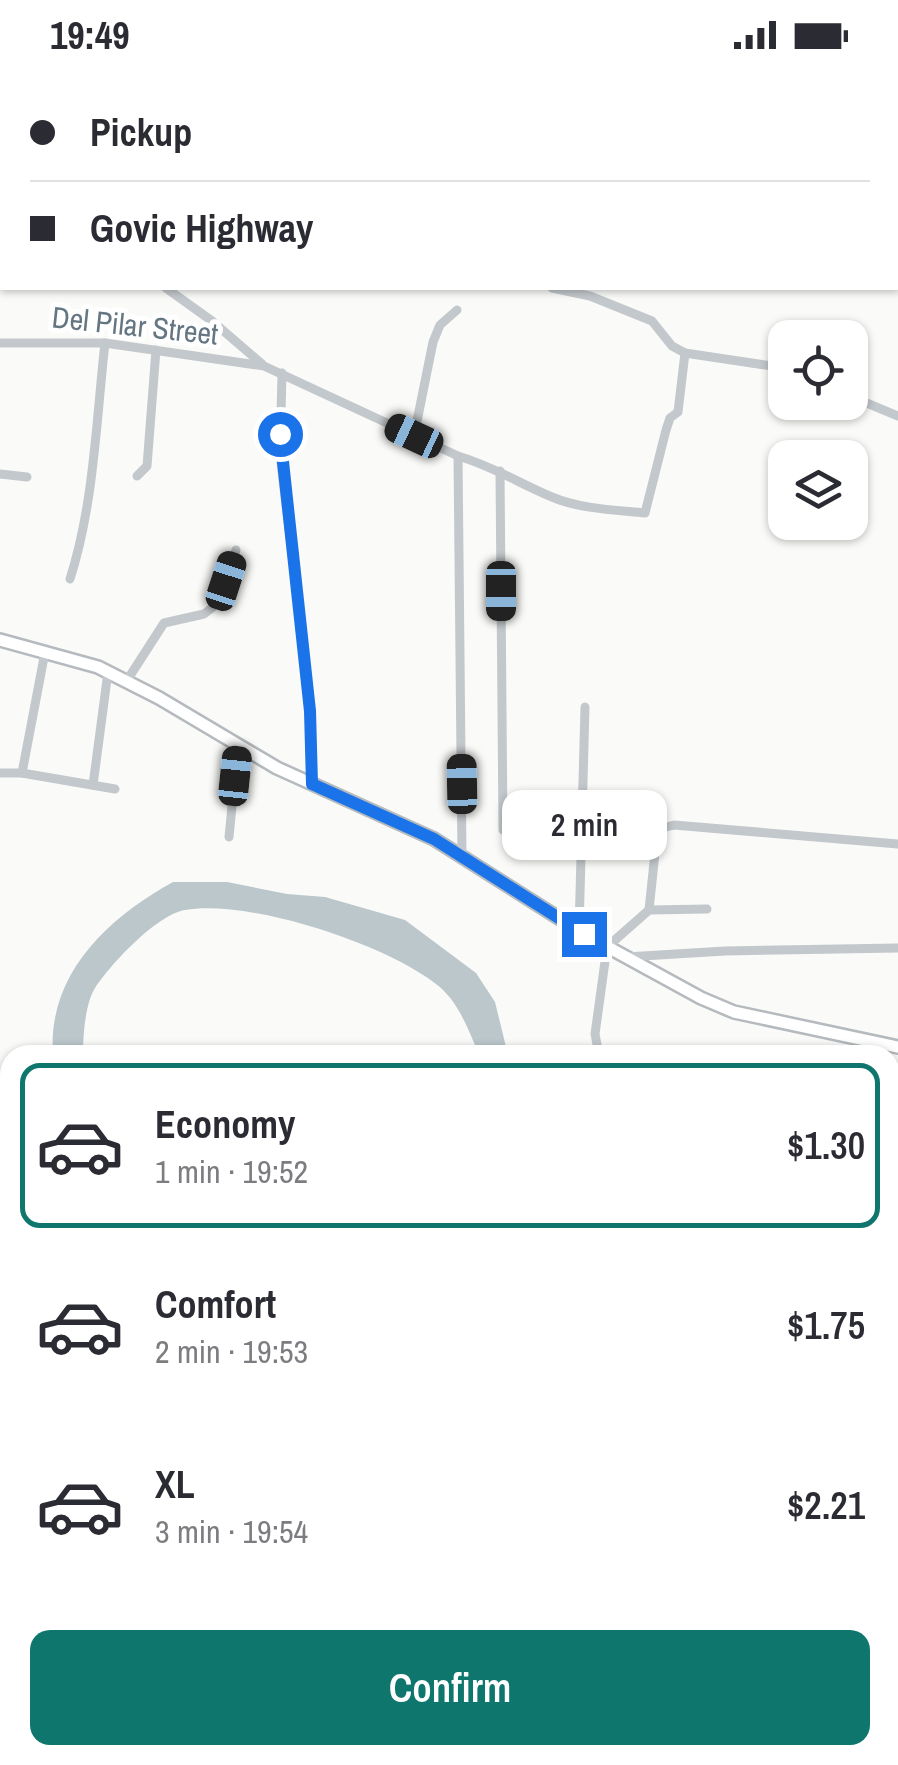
<!DOCTYPE html>
<meta charset="utf-8">
<style>
:root{--surface:#fff;--page:#f2f2f3;--text:#2b2b33;--muted:#7c7c81;--line:#e1e1e2;--accent:#0f766e}
body{margin:0;font-family:"Archivo Narrow",sans-serif;background:var(--page);color:var(--text);height:100vh;display:flex;flex-direction:column;font-size:38px;white-space:nowrap}
*{box-sizing:border-box;margin:0}
p{font-size:32px;color:var(--muted)}
.icon{flex:none;width:55px;height:55px;fill:none;stroke:currentColor;stroke-width:2;stroke-linecap:round;stroke-linejoin:round}
.map{position:relative;flex:1;overflow:hidden}
.details{position:absolute;left:0px;top:975px;width:900px;height:720px;display:flex;flex-direction:column;background:var(--surface);border-radius:30px 30px 0 0;box-shadow:0 2px 8px #0004}
.details>*{flex:none}
.banner{position:absolute;left:0px;top:0px;width:900px;height:220px;box-shadow:0 2px 8px #0004;display:grid;align-content:center;height:220px;padding:0 30px;background:var(--surface)}
.buttons{position:absolute;left:768px;top:250px;display:grid;gap:20px}
.buttons a{display:grid;place-items:center;width:100px;height:100px;border-radius:20px;background:var(--surface);box-shadow:0 2px 8px #0004;font-size:50px}
.end{position:absolute;width:45px;height:45px;margin:-22px;border:12px solid #1a73e8;background:#fff;box-shadow:0 0 0 5px #fff}
.from{border-radius:50%}
.bubble{position:absolute;height:70px;border-radius:20px;background:var(--surface);box-shadow:0 2px 8px #0004;font-size:32px;font-weight:600;line-height:70px;text-align:center}
.car{position:absolute;width:30px;height:60px;margin:-30px -15px;border-radius:12px;box-shadow:0 0 8px 2px #0007;background:linear-gradient(#222 24%,#8ab4d8 0 40%,#222 0 76%,#8ab4d8 0 86%,#222 0)}
.banner b{display:flex;align-items:center;gap:35px;height:95px;font-size:38px}
.banner b+b{border-top:2px solid var(--line)}
.banner i{width:25px;height:25px;background:var(--text)}
ul{padding:18px 0 0;list-style:none}
li{display:flex;align-items:center;gap:30px;height:165px;margin:0 20px 15px;padding:0 10px;border:5px solid transparent;border-radius:20px}
li div{flex:1}
li b{display:block;font-size:38px}
li em{font-style:normal;font-weight:600}
li.on{border-color:var(--accent)}
li>.icon{width:90px;height:90px;stroke-width:1.5}
.cta{display:flex;gap:20px;margin-top:auto;padding:20px 30px}
.cta a{flex:1;height:115px;border-radius:20px;background:var(--accent);color:#fff;font-size:40px;font-weight:600;line-height:115px;text-align:center}
.status{display:flex;justify-content:space-between;align-items:center;height:70px;padding:0 50px;background:var(--surface);direction:ltr}
.status svg{height:28px;fill:currentColor}
.map>svg:first-child{display:block}
.green{fill:#dadfd7}
.water{fill:#bbc7cb}
.lines{fill:none;stroke-linecap:round;stroke-linejoin:round}
.major-casing{stroke:#b5babe;stroke-width:16}
.minor{stroke:#c3c8cc;stroke-width:9}
.major{stroke:#fff;stroke-width:11}
.route{stroke:#1a73e8;stroke-width:12}
.labels{text-anchor:middle;stroke-width:10;stroke-linejoin:round;paint-order:stroke}
.street-label{font-size:30px;fill:#657683;stroke:#fff}
</style>
<div class="status"><b>19:49</b><svg viewBox="0 0 49 12"><path d="M0 12V9h3v3zM5 12V6h3v6zM10 12V3h3v9zM15 12V0h3v12zM26 1h20v11H26zM47 4h2v5h-2z"/></svg></div>
<div class="map">
<svg width="898" height="1695" viewBox="0 0 898 1695">
<rect width="100%" height="100%" fill="#fafaf8"/>
<!-- green -->
<polygon class="green" points="10,1365 10,1685 75,1685 74,1695 0,1695 0,1367"/>
<!-- water -->
<path class="water" d="M173,812h54l60,12 38,3 80,23 71,53 19,29 13,53h-29c-10,-24 -21,-55 -43,-71 -51,-40 -186,-85 -251,-74 -29,5 -74,54 -90,78 -10,16 -12,48 -12,67h-30c-6,-81 55,-137 120,-173z"/>
<g class="lines">
<!-- major casing -->
<g class="major-casing">
<polyline id="major" points="0,570 98,597 159,628 277,698 434,769 584,864 701,928 734,942 898,977"/>
</g>
<!-- minor -->
<g class="minor">
<polyline points="475,2 475,0"/>
<polyline points="522,2 523,0"/>
<polyline points="752,2 752,0"/>
<polyline points="783,2 783,0"/>
<polyline points="0,22 2,33"/>
<polyline points="0,62 2,62"/>
<polyline points="0,132 2,132"/>
<polyline points="0,196 2,196"/>
<polyline points="166,218 212,251 262,294"/>
<polyline points="0,273 105,273 264,296 458,386 462,787"/>
<polyline points="685,283 785,298"/>
<polyline points="282,303 280,385 311,641 312,714"/>
<polyline points="850,326 898,346"/>
<polyline points="414,366 433,272 440,255 457,240"/>
<path d="M458,386c37,11 60,27 94,41 28,12 63,13 93,16l21,-83 4,-12 8,-6 7,-59 -13,-7 -20,-25 -62,-25 -38,-8"/>
<polyline points="500,401 503,760"/>
<polyline points="0,404 27,407"/>
<polyline points="137,406 147,396 156,280"/>
<path d="M70,509c24,-75 26,-157 35,-236"/>
<polyline points="126,612 164,553 204,544 213,537 236,480"/>
<polyline points="0,703 22,703 115,719"/>
<polyline points="22,703 45,582"/>
<polyline points="93,715 108,602"/>
<polyline points="229,767 238,675"/>
<polyline points="649,840 657,764 662,758 674,755 898,774"/>
<polyline points="579,861 585,637"/>
<polyline points="626,887 725,881 898,878"/>
<polyline points="599,985 595,964 607,877 649,840 707,839"/>
<polyline points="890,1135 898,1135"/>
<polyline points="890,1202 898,1202"/>
<polyline points="890,1265 898,1269"/>
<polyline points="890,1309 898,1308"/>
<polyline points="890,1495 898,1494"/>
<polyline points="441,1685 452,1695"/>
<polyline points="353,1688 355,1685"/>
<polyline points="507,1695 524,1685"/>
<polyline points="595,1695 598,1685"/>
</g>
<!-- major -->
<use href="#major" class="major"/>
</g>
<g class="lines">
<!-- route -->
<polyline class="route" points="280,364 310,641 312,714 434,769 584,864"/>
</g>
<g class="labels">
<!-- street labels -->
<g class="street-label">
<text transform="translate(135 256) rotate(6)" y="10">Del Pilar Street</text>
</g>
</g>
</svg>
<div class="buttons">
<a><svg class="icon" aria-label="locate" viewBox="0 0 24 24"><circle cx="12" cy="12" r="6"/><path d="M12 2v4M12 18v4M2 12h4M18 12h4"/></svg></a>
<a><svg class="icon" aria-label="layers" viewBox="0 0 24 24"><path d="M12 4l9 5-9 5-9-5zM3 14l9 5 9-5"/></svg></a>
</div>
<i class="end from" style="left:280px;top:364px"></i>
<i class="end" style="left:584px;top:864px"></i>
<div class="bubble" style="left:502px;top:720px;width:165px">2 min</div>
<i class="car" style="left:414px;top:366px;rotate:295deg"></i>
<i class="car" style="left:226px;top:511px;rotate:18deg"></i>
<i class="car" style="left:501px;top:521px;rotate:180deg"></i>
<i class="car" style="left:235px;top:706px;rotate:6deg"></i>
<i class="car" style="left:462px;top:714px;rotate:359deg"></i>
<div class="banner">
<b><i class="from"></i>Pickup</b>
<b><i></i>Govic Highway</b>
</div>
<section class="details">
<ul>
<li class="on"><svg class="icon" aria-label="car" viewBox="0 0 24 24"><path d="M5 17H2v-5l4-1 3-4h7l3 4 3 1v5h-3M9 17h6M6 11h13"/><circle cx="7" cy="17" r="2"/><circle cx="17" cy="17" r="2"/></svg><div><b>Economy</b><p>1 min · 19:52</p></div><em>$1.30</em></li>
<li><svg class="icon" aria-label="car" viewBox="0 0 24 24"><path d="M5 17H2v-5l4-1 3-4h7l3 4 3 1v5h-3M9 17h6M6 11h13"/><circle cx="7" cy="17" r="2"/><circle cx="17" cy="17" r="2"/></svg><div><b>Comfort</b><p>2 min · 19:53</p></div><em>$1.75</em></li>
<li><svg class="icon" aria-label="car" viewBox="0 0 24 24"><path d="M5 17H2v-5l4-1 3-4h7l3 4 3 1v5h-3M9 17h6M6 11h13"/><circle cx="7" cy="17" r="2"/><circle cx="17" cy="17" r="2"/></svg><div><b>XL</b><p>3 min · 19:54</p></div><em>$2.21</em></li>
</ul>
<div class="cta"><a>Confirm</a></div>
</section>
</div>
